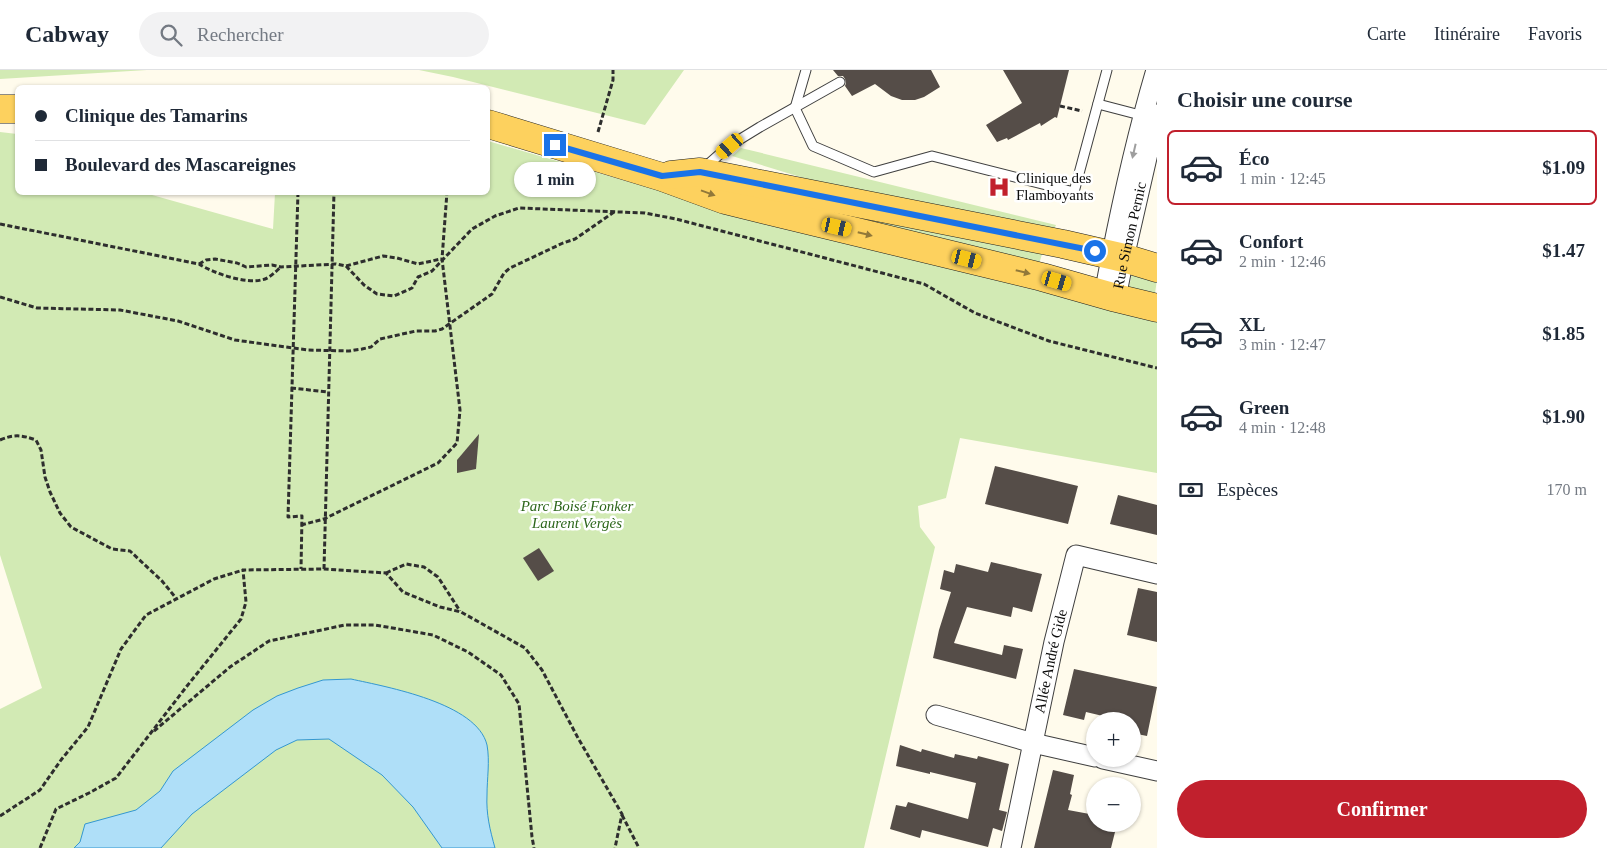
<!DOCTYPE html>
<html lang="fr">
<meta charset="utf-8">
<style>
:root{--surface:#fff;--page:#f2f2f3;--text:#1f2937;--muted:#747a83;--line:#e0e1e3;--accent:#c1202d}
body{margin:0;font-family:Georgia,serif;background:var(--page);color:var(--text);height:100vh;display:flex;flex-direction:column;font-size:19px;white-space:nowrap}
*{box-sizing:border-box;margin:0}
p{font-size:16px;color:var(--muted)}
.icon{flex:none;width:28px;height:28px;fill:none;stroke:currentColor;stroke-width:2;stroke-linecap:round;stroke-linejoin:round}
.map{position:relative;flex:1;overflow:hidden}
.details{display:flex;flex-direction:column;background:var(--surface);width:450px}
.details>*{flex:none}
.guide{position:absolute;left:15px;top:15px;width:475px;height:110px;border-radius:8px;box-shadow:0 1px 4px #0004;display:grid;align-content:center;height:110px;padding:0 20px;background:var(--surface)}
.controls{position:absolute;left:1086px;top:642px;display:grid;gap:10px}
.controls a{display:grid;place-items:center;width:55px;height:55px;border-radius:50%;background:var(--surface);box-shadow:0 1px 4px #0004;font-size:25px}
.end{position:absolute;width:22px;height:22px;margin:-11px;border:6px solid #1a73e8;background:#fff;box-shadow:0 0 0 2px #fff}
.from{border-radius:50%}
.bubble{position:absolute;height:35px;border-radius:18px;background:var(--surface);box-shadow:0 1px 4px #0004;font-size:16px;font-weight:800;line-height:35px;text-align:center}
.car{position:absolute;width:15px;height:30px;margin:-15px -8px;border-radius:6px;box-shadow:0 0 4px 1px #0007;background:linear-gradient(#f5c518 24%,#345 0 40%,#f5c518 0 76%,#345 0 86%,#f5c518 0)}
.guide b{display:flex;align-items:center;gap:18px;height:48px;font-size:19px}
.guide b+b{border-top:1px solid var(--line)}
.guide i{width:12px;height:12px;background:var(--text)}
ul{padding:0;list-style:none}
li{display:flex;align-items:center;gap:15px;height:75px;margin:0 10px 8px;padding:0 10px;border:2px solid transparent;border-radius:8px}
li div{flex:1}
li b{display:block;font-size:19px}
li em{font-style:normal;font-weight:800}
li.current{border-color:var(--accent)}
li>.icon{width:45px;height:45px;stroke-width:1.5}
h2{padding:0 20px;font-size:22px;line-height:60px}
.pay{display:flex;align-items:center;gap:12px;height:55px;padding:0 20px;font-size:19px}
.pay p{margin-inline-start:auto}
.cta{display:flex;gap:10px;margin-top:auto;padding:10px 20px}
.cta a{flex:1;height:58px;border-radius:30px;background:var(--accent);color:#fff;font-size:20px;font-weight:800;line-height:58px;text-align:center}
header{display:flex;align-items:center;gap:30px;box-sizing:border-box;height:70px;padding:0 25px;background:var(--surface);border-bottom:1px solid var(--line)}
header strong{font-size:24px}
nav{display:flex;gap:28px;margin-inline-start:auto;font-size:18px}
.search{width:350px;height:45px;background:var(--page);display:flex;align-items:center;gap:12px;box-sizing:border-box;padding:0 18px;border-radius:28px;color:var(--muted);font-size:19px}
main{display:flex;flex:1;min-height:0}
.map>svg:first-child{display:block}
.green{fill:#d2eab4}
.water{fill:#afdff8;stroke:#3397d1}
.building{fill:#554d48}
.lines{fill:none;stroke-linecap:round;stroke-linejoin:round}
.lane-casing{stroke:#3f3f3f;stroke-width:11}
.street-casing{stroke:#3f3f3f;stroke-width:21}
.primary-casing{stroke:#1d1d1d;stroke-width:29}
.path{stroke:#2e2e2e;stroke-width:3;stroke-dasharray:5 2.5;stroke-linecap:butt}
.lane{stroke:#fff;stroke-width:9}
.street{stroke:#fff;stroke-width:19}
.primary{stroke:#fdd15e;stroke-width:28}
.oneway{fill:#9e9e9e}
.oneway2{fill:#917839}
.route{stroke:#1a73e8;stroke-width:6}
.labels{text-anchor:middle;stroke-width:5;stroke-linejoin:round;paint-order:stroke}
.poi-label{font-size:15px;fill:#0c0c0c;stroke:#fff;text-anchor:start}
.street-label{font-size:15px;fill:#0c0c0c;stroke:#fff}
.park-label{font-size:15px;font-style:italic;fill:#2d661b;stroke:#fff}
</style>
<header>
<strong>Cabway</strong>
<div class="search"><svg class="icon" aria-label="search" viewBox="0 0 24 24"><circle cx="10" cy="10" r="6"/><path d="M15 15l6 6"/></svg>Rechercher</div>
<nav><a>Carte</a><a>Itinéraire</a><a>Favoris</a></nav>
</header>
<main>
<div class="map">
<svg width="1157" height="778" viewBox="0 0 1157 778">
<rect width="100%" height="100%" fill="#fffbec"/>
<!-- green -->
<g class="green">
<polygon points="0,0 147,0 0,9"/>
<polygon points="419,0 684,0 645,55 453,7"/>
<polygon points="0,62 17,64 18,122 145,123 273,159 275,123 488,122 488,71 750,147 1157,249 1157,403 960,368 946,428 918,436 920,457 935,477 864,778 0,778 0,639 42,618 0,485"/>
<polygon points="741,78 1056,155 1051,166 859,125 732,86"/>
<polygon points="743,121 1043,181 1039,194"/>
<polygon points="1132,203 1157,209 1154,231 1129,217"/>
</g>
<!-- water -->
<path class="water" d="M351,609c36,8 126,24 136,66 3,16 0,34 0,50 -1,19 3,35 8,53h-53l-29,-41 -31,-32 -53,-36 -32,1 -21,10 -84,64 -31,34h-87l6,-6 5,-18 51,-14 24,-19 13,-20 80,-61 24,-14 21,-8 25,-8z"/>
<!-- building -->
<g class="building">
<polygon points="833,0 931,0 940,17 924,27 915,30 902,30 891,26 875,14 852,26 845,16 846,13 845,9 843,6 838,6"/>
<polygon points="1003,0 1069,0 1057,48 1055,47 1041,56 1040,53 1008,70 1007,68 997,72 986,55 1022,33"/>
<polygon points="479,364 476,399 457,403 457,390"/>
<polygon points="995,396 1078,416 1068,454 985,434"/>
<polygon points="1118,425 1157,435 1157,465 1110,454"/>
<polygon points="539,478 554,501 538,511 523,488"/>
<polygon points="991,492 1042,504 1032,542 1013,537 1011,547 967,537 954,573 1002,585 1004,575 1023,579 1016,609 933,588 939,560 951,522 940,519 944,500 954,503 956,494 988,502"/>
<polygon points="1138,518 1157,522 1157,572 1127,565"/>
<polygon points="1074,599 1157,617 1147,666 1132,663 1132,651 1124,651 1086,642 1084,650 1063,645"/>
<polygon points="900,675 921,682 922,679 954,688 955,684 977,689 978,686 1009,694 999,740 1007,742 1002,761 993,758 988,777 922,760 920,768 890,759 896,735 906,737 908,732 968,749 976,713 930,702 930,704 896,696"/>
<polygon points="1053,700 1074,705 1070,724 1072,725 1068,740 1095,745 1095,754 1117,754 1111,778 1034,778"/>
</g>
<g class="lines">
<!-- lane casing -->
<g class="lane-casing">
<g id="lane">
<polyline points="806,0 795,38 813,76 874,102 932,86 1074,122 1107,0"/>
<polyline points="1098,34 1144,46"/>
<polyline points="704,98 729,76 760,57 840,12"/>
</g>
</g>
<!-- street casing -->
<g class="street-casing">
<g id="street">
<path d="M1104,225c14,-76 30,-151 52,-225"/>
<path id="s1" d="M1116,228l8,-40 33,-144"/>
<polyline points="936,645 1033,673 1095,687"/>
<polyline points="1103,689 1157,701"/>
<path id="s2" d="M1011,778l43,-206 22,-87 81,19"/>
</g>
</g>
<!-- primary casing -->
<g class="primary-casing">
<g id="primary">
<polyline points="0,39 18,39"/>
<polyline points="488,54 662,107 725,130 1042,207 1116,228 1157,238"/>
<polyline points="671,105 700,102 1063,174 1124,188 1157,198"/>
</g>
</g>
<!-- path -->
<g class="path">
<polyline points="1060,36 1082,41"/>
<polyline points="598,62 613,10 613,0"/>
<polyline points="298,122 288,447 302,446 301,499"/>
<path d="M0,154l199,40c14,9 46,20 62,16 8,-1 14,-8 20,-13"/>
<polyline points="199,194 206,190 215,189 237,193 246,197 272,195 281,197 336,194 346,196 383,186 397,188 418,194 441,189"/>
<polyline points="346,196 364,215 377,224 394,226 412,218 418,207 432,201 472,159 495,146 519,138 645,143 676,149 924,214 975,243 1049,271 1157,298"/>
<polyline points="0,227 37,238 120,240 178,251 235,270 308,280 349,281 362,279 371,277 380,269 416,261 435,261 442,259 492,224 504,203 510,198 563,173 575,169 614,142"/>
<polyline points="291,318 328,322"/>
<path d="M0,370c14,-6 22,-5 36,0l5,10 4,27 5,15 10,21 11,14 41,22 18,2 32,30 14,17"/>
<polyline points="301,455 324,449 438,393 457,373 460,340 442,189 447,122"/>
<polyline points="324,499 334,122"/>
<polyline points="386,503 406,494 424,497 438,507 460,541"/>
<polyline points="154,661 230,597 269,571 345,555 375,555 433,565 468,582 501,605 519,634 532,767 534,778"/>
<polyline points="622,745 639,778"/>
<polyline points="0,746 40,720 61,690 88,657 121,579 146,545 214,509 243,500"/>
<polyline points="40,778 56,739 89,723 116,708 187,616 241,549 246,532 243,500 324,499 386,503 403,522 440,537 461,542 525,578 542,600 578,668 622,744 615,778"/>
</g>
<!-- lane -->
<use href="#lane" class="lane"/>
<!-- street -->
<use href="#street" class="street"/>
<!-- primary -->
<use href="#primary" class="primary"/>
</g>
<!-- one-way arrows -->
<defs><path id="oneway-solid" d="M-6-.8H1V-3.2L6.5 0L1 3.2V.8H-6Z" transform="scale(1.25)"/></defs>
<use class="oneway" href="#oneway-solid" transform="translate(1134 81) rotate(103)"/>
<g class="oneway2">
<use href="#oneway-solid" transform="translate(708 123) rotate(20)"/>
<use href="#oneway-solid" transform="translate(865 164) rotate(14)"/>
<use href="#oneway-solid" transform="translate(1023 202) rotate(14)"/>
</g>
<g class="lines">
<!-- route -->
<polyline class="route" points="555,75 662,106 700,102 1095,181"/>
</g>
<!-- icons -->
<defs>
<g id="hospital-bare" transform="scale(1.725)"><path d="M-5-5h3v3.5h4V-5h3V5h-3V1.5h-4V5h-3Z" fill="#c1202d" stroke="#fff" stroke-width="2.5" paint-order="stroke"/></g>
</defs>
<g fill-rule="evenodd">
<use href="#hospital-bare" x="999" y="117"/>
</g>
<g class="labels">
<!-- poi labels -->
<g class="poi-label">
<text x="1016" y="113">Clinique des<tspan x="1016" dy="17">Flamboyants</tspan></text>
</g>
<!-- street labels -->
<g class="street-label">
<text dy="5" stroke="none"><textPath href="#s1" startOffset="64">Rue Simon Pernic</textPath></text>
<text dy="5" stroke="none"><textPath href="#s2" startOffset="191">Allée André Gide</textPath></text>
</g>
<!-- park labels -->
<g class="park-label">
<text x="577" y="441">Parc Boisé Fonker<tspan x="577" dy="17">Laurent Vergès</tspan></text>
</g>
</g>
</svg>
<div class="controls">
<a>+</a>
<a>−</a>
</div>
<i class="end from" style="left:1095px;top:181px"></i>
<i class="end" style="left:555px;top:75px"></i>
<div class="bubble" style="left:514px;top:92px;width:82px">1 min</div>
<i class="car" style="left:730px;top:76px;rotate:229deg"></i>
<i class="car" style="left:837px;top:157px;rotate:103deg"></i>
<i class="car" style="left:967px;top:189px;rotate:104deg"></i>
<i class="car" style="left:1057px;top:211px;rotate:106deg"></i>
<div class="guide">
<b><i class="from"></i>Clinique des Tamarins</b>
<b><i></i>Boulevard des Mascareignes</b>
</div>
</div>
<section class="details">
<h2>Choisir une course</h2>
<ul>
<li class="current"><svg class="icon" aria-label="car" viewBox="0 0 24 24"><path d="M5 17H2v-5l4-1 3-4h7l3 4 3 1v5h-3M9 17h6M6 11h13"/><circle cx="7" cy="17" r="2"/><circle cx="17" cy="17" r="2"/></svg><div><b>Éco</b><p>1 min · 12:45</p></div><em>$1.09</em></li>
<li><svg class="icon" aria-label="car" viewBox="0 0 24 24"><path d="M5 17H2v-5l4-1 3-4h7l3 4 3 1v5h-3M9 17h6M6 11h13"/><circle cx="7" cy="17" r="2"/><circle cx="17" cy="17" r="2"/></svg><div><b>Confort</b><p>2 min · 12:46</p></div><em>$1.47</em></li>
<li><svg class="icon" aria-label="car" viewBox="0 0 24 24"><path d="M5 17H2v-5l4-1 3-4h7l3 4 3 1v5h-3M9 17h6M6 11h13"/><circle cx="7" cy="17" r="2"/><circle cx="17" cy="17" r="2"/></svg><div><b>XL</b><p>3 min · 12:47</p></div><em>$1.85</em></li>
<li><svg class="icon" aria-label="car" viewBox="0 0 24 24"><path d="M5 17H2v-5l4-1 3-4h7l3 4 3 1v5h-3M9 17h6M6 11h13"/><circle cx="7" cy="17" r="2"/><circle cx="17" cy="17" r="2"/></svg><div><b>Green</b><p>4 min · 12:48</p></div><em>$1.90</em></li>
</ul>
<div class="pay"><svg class="icon" aria-label="cash" viewBox="0 0 24 24"><path d="M3 7h18v10H3z"/><circle cx="12" cy="12" r="2"/></svg>Espèces<p>170 m</p></div>
<div class="cta"><a>Confirmer</a></div>
</section>
</main>
